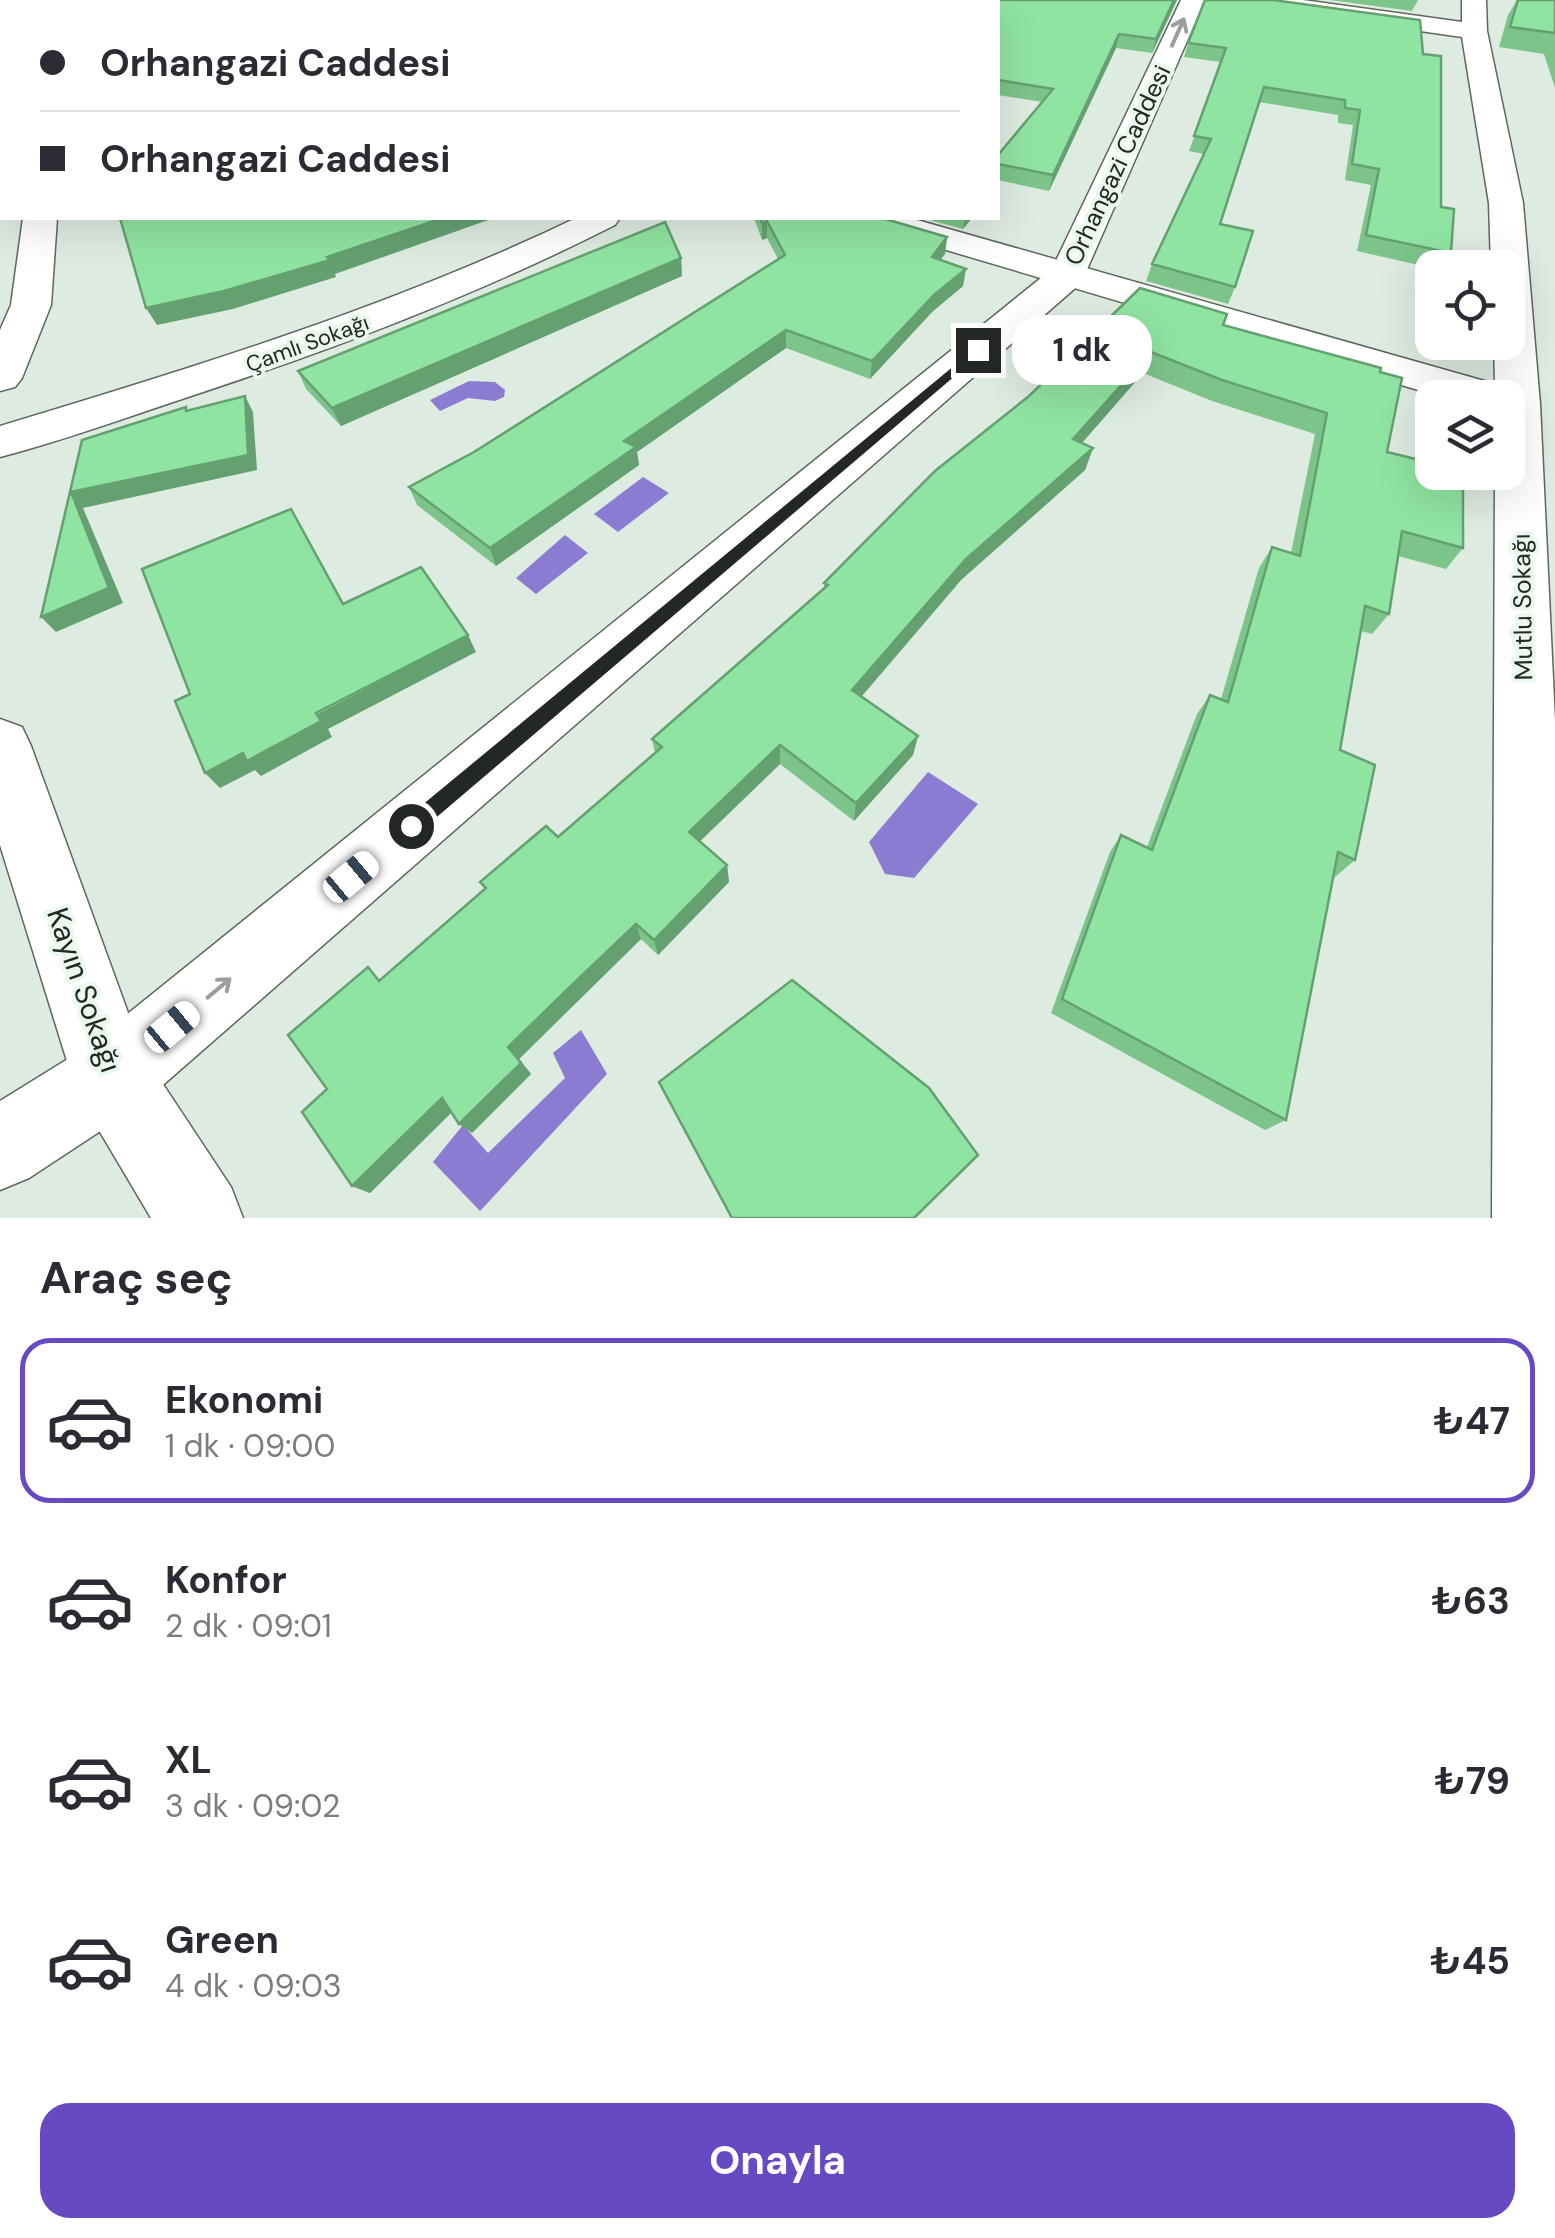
<!DOCTYPE html>
<html lang="tr">
<meta charset="utf-8">
<style>
:root{--surface:#fff;--page:#f7f7f7;--text:#2b2b33;--muted:#7c7c81;--line:#e1e1e2;--accent:#674ac3}
body{margin:0;font-family:"DM Sans",sans-serif;background:var(--page);color:var(--text);height:100vh;display:flex;flex-direction:column;font-size:38px;white-space:nowrap}
*{box-sizing:border-box;margin:0}
p{font-size:32px;color:var(--muted)}
.icon{flex:none;width:55px;height:55px;fill:none;stroke:currentColor;stroke-width:2;stroke-linecap:round;stroke-linejoin:round}
.map{position:relative;height:1218px;overflow:hidden}
.side{display:flex;flex-direction:column;background:var(--surface);flex:1}
.side>*{flex:none}
.top-card{position:absolute;left:0px;top:0px;width:1000px;height:220px;box-shadow:0 10px 40px #0002;display:grid;align-content:center;height:220px;padding:0 40px;background:var(--surface)}
.buttons{position:absolute;left:1415px;top:250px;display:grid;gap:20px}
.buttons a{display:grid;place-items:center;width:110px;height:110px;border-radius:20px;background:var(--surface);box-shadow:0 10px 40px #0002;font-size:50px}
.end{position:absolute;width:45px;height:45px;margin:-22px;border:12px solid #232824;background:#fff;box-shadow:0 0 0 5px #fff}
.from{border-radius:50%}
.bubble{position:absolute;height:70px;border-radius:30px;background:var(--surface);box-shadow:0 10px 40px #0002;font-size:32px;font-weight:700;line-height:70px;text-align:center}
.car{position:absolute;width:30px;height:60px;margin:-30px -15px;border-radius:12px;box-shadow:0 0 8px 2px #0007;background:linear-gradient(#fff 24%,#345 0 40%,#fff 0 76%,#345 0 86%,#fff 0)}
.top-card b{display:flex;align-items:center;gap:35px;height:95px;font-size:38px}
.top-card b+b{border-top:2px solid var(--line)}
.top-card i{width:25px;height:25px;background:var(--text)}
ul{padding:0;list-style:none}
li{display:flex;align-items:center;gap:30px;height:165px;margin:0 20px 15px;padding:0 20px;border:5px solid transparent;border-radius:30px}
li div{flex:1}
li b{display:block;font-size:38px}
li em{font-style:normal;font-weight:700}
li.current{border-color:var(--accent)}
li>.icon{width:90px;height:90px;stroke-width:1.5}
h2{padding:0 40px;font-size:45px;line-height:120px}
.cta{display:flex;gap:20px;margin-top:auto;padding:20px 40px}
.cta a{flex:1;height:115px;border-radius:30px;background:var(--accent);color:#fff;font-size:40px;font-weight:700;line-height:115px;text-align:center}
.map>svg:first-child{display:block}
.green{fill:#9ddaa8}
.water{fill:#8a7dd1}
.lines{fill:none;stroke-linecap:round;stroke-linejoin:round}
.minor-casing{stroke:#5c685e;stroke-width:3}
.tertiary-casing{stroke:#5c685e;stroke-width:3}
.minor{fill:#fff;fill-rule:evenodd}
.tertiary{fill:#fff;fill-rule:evenodd}
.wall{fill:#7cc48a}
.shaded-wall{fill:#65a071}
.building{fill:#90e4a1;stroke:#65a071;stroke-width:2.5}
.oneway{stroke:#9c9e9c}
.route{fill:#232824}
.labels{text-anchor:middle;stroke-width:8;stroke-linejoin:round;paint-order:stroke}
.far-street-label{font-size:22px;fill:#232824;stroke:#ebf8ed}
.street-label{font-size:25px;fill:#232824;stroke:#ebf8ed}
.near-street-label{font-size:30px;fill:#232824;stroke:#ebf8ed}
</style>
<div class="map">
<svg width="1555" height="1218" viewBox="0 0 1555 1218">
<rect width="100%" height="100%" fill="#deebe0"/>
<!-- green -->
<polygon class="green" points="0,0 342,0 349,2 2,2 0,123"/>
<!-- water -->
<g class="water">
<polygon points="469,381 495,382 505,390 504,397 495,401 468,398 440,411 430,400"/>
<polygon points="643,477 669,493 618,532 594,514"/>
<polygon points="565,535 588,553 536,594 516,578"/>
<polygon points="928,772 978,804 914,878 885,874 869,842"/>
<polygon points="581,1030 607,1074 480,1211 433,1162 463,1125 488,1153 565,1078 553,1053"/>
</g>
<g class="lines">
<!-- minor casing -->
<g class="minor-casing">
<g id="minor">
<polygon points="1240,0 1303,0 1462,22 1462,0 1486,0 1487,31 1523,203 1540,404 1555,721 1555,1218 1492,1218 1495,472 1508,472 1508,398 1445,398 862,225 857,218 910,218 1495,384 1494,342 1508,342 1508,268 1491,268 1489,203 1462,37 1252,7"/>
<polygon points="23,218 57,218 51,305 22,378 15,387 0,391 0,330 11,305"/>
<path d="M576,218h44l-5,7c-140,71 -284,125 -433,174 -60,20 -121,42 -182,58v-31c196,-59 391,-119 576,-208z"/>
<polygon points="0,719 22,727 31,746 143,1054 231,1187 243,1218 151,1218 84,1105 72,1077 0,845"/>
</g>
</g>
<!-- tertiary casing -->
<g class="tertiary-casing">
<polygon id="tertiary" points="1181,0 1205,0 1081,283 140,1105 29,1178 0,1190 0,1101 84,1049 1052,269"/>
</g>
<!-- minor -->
<use href="#minor" class="minor"/>
<!-- tertiary -->
<use href="#tertiary" class="tertiary"/>
</g>
<!-- wall -->
<g class="wall">
<polygon points="894,0 1177,0 1152,53 1116,48 1049,191 998,180 998,155 1042,102 998,95 998,2"/>
<polygon points="1273,0 1441,207 1451,253 1442,268 1432,268 1357,251 1371,185 1345,180 1353,125 1338,123 1338,115 1259,102 1220,224 1235,287 1228,304 1146,281 1152,264 1204,154 1189,151 1221,62 1184,57 1188,43"/>
<polygon points="1330,0 1418,0 1412,11"/>
<polygon points="1517,0 1555,0 1555,88 1544,54 1499,47 1508,15"/>
<polygon points="754,218 882,218 947,237 945,254 940,260 963,286 932,312 870,379 786,348 637,452 639,465 496,566 417,505 409,487 474,452 778,259 767,238 762,240"/>
<polygon points="922,218 972,218 963,229"/>
<polygon points="681,258 682,276 341,426 306,389 298,371"/>
<polygon points="1223,325 1380,372 1387,452 1463,548 1446,569 1398,556 1389,614 1372,634 1361,631 1340,750 1355,860 1335,877 1333,876 1286,1120 1265,1130 1051,1013 1110,852 1121,835 1147,847 1197,714 1210,695 1221,699 1259,568 1272,547 1291,553 1315,434 1212,401 1143,373 1082,443 1093,448 1085,470 961,580 861,697 918,736 913,755 854,821 780,764 700,841 727,865 729,882 658,955 641,939 519,1059 531,1074 472,1133 459,1124 452,1112 370,1193 352,1186 327,1089 381,979 485,890 480,882 558,837 655,753 652,739 824,589 824,583 1029,396"/>
<polygon points="659,1082 914,1218 731,1218"/>
</g>
<!-- shaded-wall -->
<g class="shaded-wall">
<polygon points="818,0 835,0 832,2 815,2"/>
<polygon points="1174,0 1177,0 1152,53 1156,39"/>
<polygon points="1119,34 1116,48 1049,191 1053,175"/>
<polygon points="443,218 494,218 335,274 336,277 233,309 157,325 146,308 327,257"/>
<polygon points="965,218 972,218 963,229"/>
<polygon points="767,221 767,238 762,240 762,223"/>
<polygon points="947,237 945,254 930,274 932,257"/>
<polygon points="681,258 682,276 341,426 332,408"/>
<polygon points="966,269 963,286 932,312 870,379 872,361 934,295"/>
<polygon points="786,330 786,348 637,452 639,465 496,566 490,548 624,441"/>
<polygon points="1151,352 1143,373 1067,460 1073,439"/>
<polygon points="245,396 253,412 257,470 83,508 123,603 56,632 41,617 71,492"/>
<polygon points="1093,448 1085,470 961,580 850,710 852,690 966,559"/>
<polygon points="468,635 476,652 328,729 332,737 261,776 255,770 220,788 205,773"/>
<polygon points="918,736 913,755 854,821 856,803"/>
<polygon points="780,745 780,764 692,849 689,832"/>
<polygon points="727,865 729,882 658,955 654,940"/>
<polygon points="636,924 641,939 519,1059 531,1074 472,1133 459,1124 508,1047"/>
<polygon points="442,1098 455,1109 370,1193 352,1186"/>
</g>
<!-- building -->
<g class="building">
<rect x="233" y="0" width="411" height="2"/>
<polygon points="690,0 818,0 815,2 688,2"/>
<polygon points="894,0 1174,0 1156,39 1119,34 1053,175 998,164 998,155 1053,89 998,80 998,2 892,2"/>
<polygon points="1205,0 1273,0 1420,20 1423,54 1441,56 1441,207 1454,209 1451,253 1366,235 1379,169 1352,164 1360,110 1345,108 1345,100 1264,87 1220,224 1253,231 1235,287 1152,264 1211,139 1194,136 1226,48 1188,43"/>
<polygon points="1518,0 1555,0 1555,33 1510,27"/>
<polygon points="120,218 443,218 327,257 330,260 224,291 146,308"/>
<polygon points="760,218 882,218 947,237 932,257 966,269 934,295 872,361 786,330 624,441 636,447 490,548 409,487 474,452 785,255 767,221 762,223"/>
<polygon points="665,222 681,258 332,408 298,371"/>
<polygon points="1140,288 1227,314 1223,325 1381,368 1380,372 1402,378 1387,452 1432,463 1432,472 1463,472 1463,548 1402,531 1389,614 1365,606 1340,750 1375,765 1355,860 1338,852 1286,1120 1062,999 1121,835 1152,850 1210,695 1228,702 1272,547 1300,556 1327,413 1222,380 1151,352 1073,439 1093,448 966,559 852,690 918,736 856,803 780,745 689,832 727,865 654,940 636,924 574,983 508,1047 521,1063 459,1124 442,1098 352,1186 302,1112 327,1089 288,1035 368,967 379,981 486,888 480,882 546,826 558,837 662,747 652,739 828,585 824,583 935,471 1029,396"/>
<polygon points="245,396 248,455 71,492 109,588 41,617 82,440 186,407 186,411"/>
<polygon points="291,509 343,604 421,567 468,635 316,713 321,721 247,761 243,753 205,773 175,701 190,694 142,569"/>
<polygon points="792,980 929,1088 978,1155 914,1218 732,1218 659,1082"/>
</g>
<!-- one-way arrows -->
<defs><path id="oneway-shaft" d="M-6 0H5M1.5-3L5.5 0L1.5 3" fill="none" stroke-width="1.6" stroke-linecap="round" stroke-linejoin="round" transform="scale(2.5)"/></defs>
<g class="oneway">
<use href="#oneway-shaft" transform="translate(1178 32) rotate(-66)"/>
<use href="#oneway-shaft" transform="translate(219 988) rotate(-40)"/>
</g>
<!-- route -->
<polygon class="route" points="978,346 983,352 418,833 404,833 404,820"/>
<g class="labels">
<!-- far-street labels -->
<g class="far-street-label">
<text transform="translate(307 343) rotate(-20)" y="8">Çamlı Sokağı</text>
</g>
<!-- street labels -->
<g class="street-label">
<text transform="translate(1117 165) rotate(-65)" y="9">Orhangazi Caddesi</text>
<text transform="translate(1522 607) rotate(-91)" y="9">Mutlu Sokağı</text>
</g>
<!-- near-street labels -->
<g class="near-street-label">
<text transform="translate(84 990) rotate(71)" y="10">Kayın Sokağı</text>
</g>
</g>
</svg>
<div class="buttons">
<a><svg class="icon" aria-label="locate" viewBox="0 0 24 24"><circle cx="12" cy="12" r="6"/><path d="M12 2v4M12 18v4M2 12h4M18 12h4"/></svg></a>
<a><svg class="icon" aria-label="layers" viewBox="0 0 24 24"><path d="M12 4l9 5-9 5-9-5zM3 14l9 5 9-5"/></svg></a>
</div>
<i class="end from" style="left:411px;top:826px"></i>
<i class="end" style="left:978px;top:350px"></i>
<div class="bubble" style="left:1012px;top:315px;width:140px">1 dk</div>
<i class="car" style="left:351px;top:877px;rotate:50deg"></i>
<i class="car" style="left:172px;top:1027px;rotate:50deg"></i>
<div class="top-card">
<b><i class="from"></i>Orhangazi Caddesi</b>
<b><i></i>Orhangazi Caddesi</b>
</div>
</div>
<section class="side">
<h2>Araç seç</h2>
<ul>
<li class="current"><svg class="icon" aria-label="car" viewBox="0 0 24 24"><path d="M5 17H2v-5l4-1 3-4h7l3 4 3 1v5h-3M9 17h6M6 11h13"/><circle cx="7" cy="17" r="2"/><circle cx="17" cy="17" r="2"/></svg><div><b>Ekonomi</b><p>1 dk · 09:00</p></div><em>₺47</em></li>
<li><svg class="icon" aria-label="car" viewBox="0 0 24 24"><path d="M5 17H2v-5l4-1 3-4h7l3 4 3 1v5h-3M9 17h6M6 11h13"/><circle cx="7" cy="17" r="2"/><circle cx="17" cy="17" r="2"/></svg><div><b>Konfor</b><p>2 dk · 09:01</p></div><em>₺63</em></li>
<li><svg class="icon" aria-label="car" viewBox="0 0 24 24"><path d="M5 17H2v-5l4-1 3-4h7l3 4 3 1v5h-3M9 17h6M6 11h13"/><circle cx="7" cy="17" r="2"/><circle cx="17" cy="17" r="2"/></svg><div><b>XL</b><p>3 dk · 09:02</p></div><em>₺79</em></li>
<li><svg class="icon" aria-label="car" viewBox="0 0 24 24"><path d="M5 17H2v-5l4-1 3-4h7l3 4 3 1v5h-3M9 17h6M6 11h13"/><circle cx="7" cy="17" r="2"/><circle cx="17" cy="17" r="2"/></svg><div><b>Green</b><p>4 dk · 09:03</p></div><em>₺45</em></li>
</ul>
<div class="cta"><a>Onayla</a></div>
</section>
